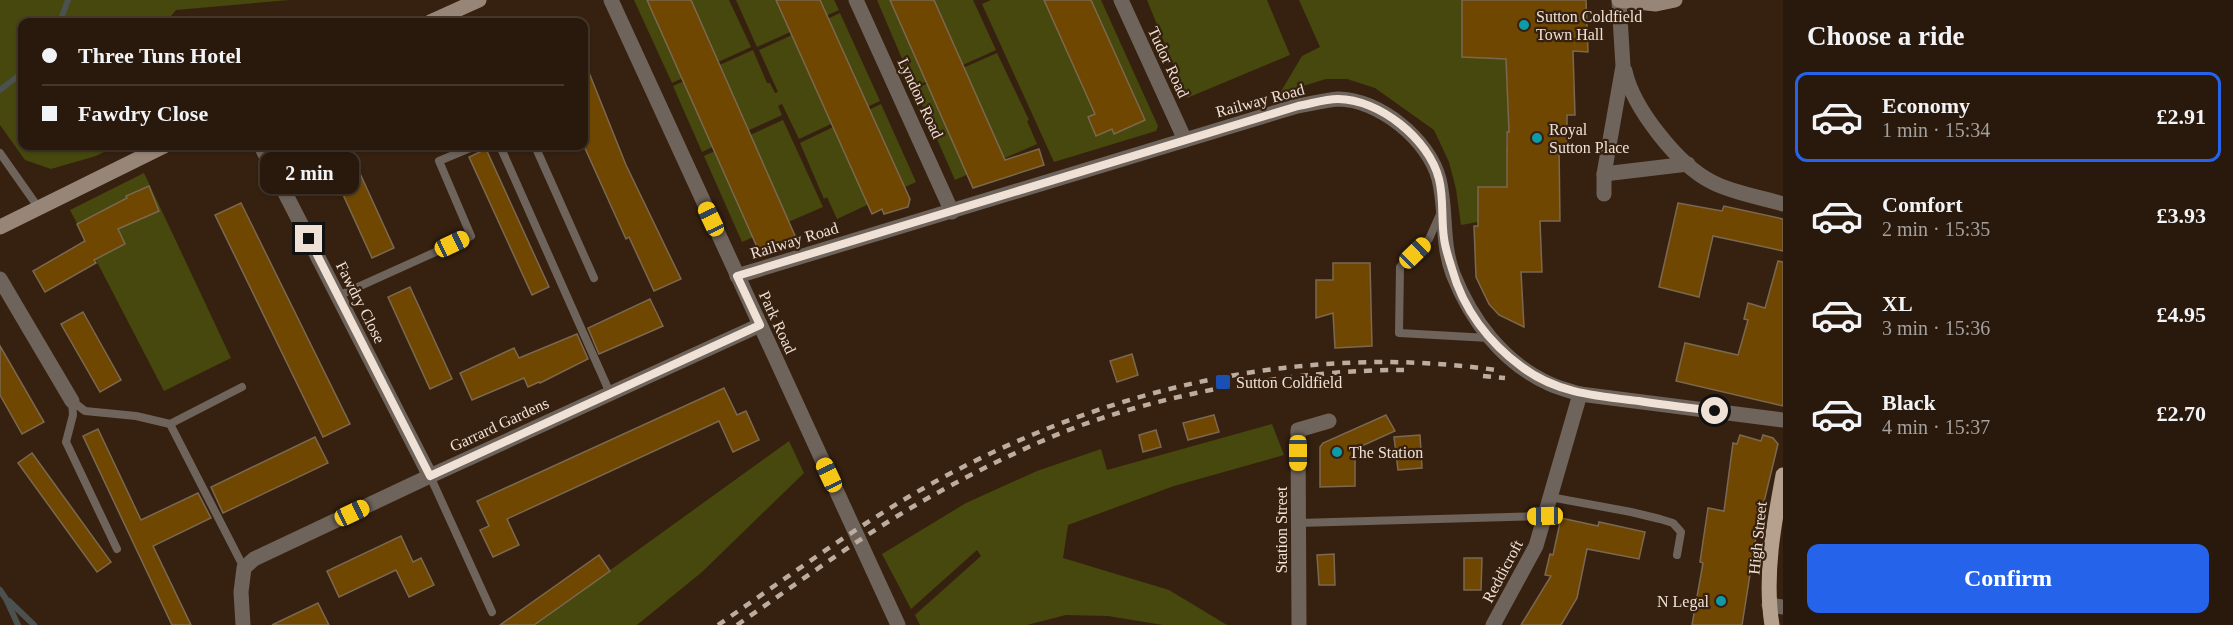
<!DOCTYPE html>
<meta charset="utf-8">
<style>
:root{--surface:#28190c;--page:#34261a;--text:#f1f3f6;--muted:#a5a09d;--line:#44382d;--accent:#2563eb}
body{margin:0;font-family:Georgia,serif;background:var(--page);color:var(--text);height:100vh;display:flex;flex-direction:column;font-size:22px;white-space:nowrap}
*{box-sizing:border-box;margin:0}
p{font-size:20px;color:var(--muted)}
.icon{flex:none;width:33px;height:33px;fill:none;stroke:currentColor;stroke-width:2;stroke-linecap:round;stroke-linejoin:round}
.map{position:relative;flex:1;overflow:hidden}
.panel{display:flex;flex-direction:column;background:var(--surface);width:450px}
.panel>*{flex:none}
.banner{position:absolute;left:18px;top:18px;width:570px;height:132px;border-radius:12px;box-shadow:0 2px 4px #0004,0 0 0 2px var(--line);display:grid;align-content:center;height:132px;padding:0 24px;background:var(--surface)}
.end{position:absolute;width:27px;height:27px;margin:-14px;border:8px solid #efe1d6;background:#111;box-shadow:0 0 0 3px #111}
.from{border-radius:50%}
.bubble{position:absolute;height:42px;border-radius:12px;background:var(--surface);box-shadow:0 2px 4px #0004,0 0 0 2px var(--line);font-size:20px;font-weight:700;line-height:42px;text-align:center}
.car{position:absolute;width:18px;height:36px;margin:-18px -9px;border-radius:8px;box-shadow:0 0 4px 2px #0007;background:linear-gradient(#f5c518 24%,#345 0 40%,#f5c518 0 76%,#345 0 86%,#f5c518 0)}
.banner b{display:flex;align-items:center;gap:21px;height:57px;font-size:22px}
.banner b+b{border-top:2px solid var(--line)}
.banner i{width:15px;height:15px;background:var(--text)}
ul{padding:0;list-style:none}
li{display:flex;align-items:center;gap:18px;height:90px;margin:0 12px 9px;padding:0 12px;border:3px solid transparent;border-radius:12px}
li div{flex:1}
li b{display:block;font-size:22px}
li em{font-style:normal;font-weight:700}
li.active{border-color:var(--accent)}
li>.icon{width:54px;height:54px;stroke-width:1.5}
h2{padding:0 24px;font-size:27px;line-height:72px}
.primary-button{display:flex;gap:12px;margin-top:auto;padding:12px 24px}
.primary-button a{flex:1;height:69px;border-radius:12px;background:var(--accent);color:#fff;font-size:24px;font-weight:700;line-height:69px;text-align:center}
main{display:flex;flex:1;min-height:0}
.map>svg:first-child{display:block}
.green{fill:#46480d}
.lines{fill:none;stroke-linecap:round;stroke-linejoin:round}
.stream{stroke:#4a514f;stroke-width:6}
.building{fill:#704700;stroke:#7b6850;stroke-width:1.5}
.lane{stroke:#6e645b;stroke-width:8}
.street{stroke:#6e645b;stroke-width:15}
.secondary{stroke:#978678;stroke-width:15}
.primary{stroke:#b6a18e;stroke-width:15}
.rail{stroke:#bdada0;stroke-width:4.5;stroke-dasharray:8 8;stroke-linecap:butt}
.route{stroke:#efe1d6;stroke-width:8}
.culture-dot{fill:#0f9aa8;stroke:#362110;stroke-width:2}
.transit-dot{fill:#1a4fb4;stroke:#362110;stroke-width:2}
.labels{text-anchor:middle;stroke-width:4.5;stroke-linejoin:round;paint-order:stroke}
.poi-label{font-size:16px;fill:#efe1d6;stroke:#362110;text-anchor:start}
.street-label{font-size:16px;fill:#efe1d6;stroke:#362110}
</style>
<main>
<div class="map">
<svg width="1783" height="625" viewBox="0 0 1783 625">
<rect width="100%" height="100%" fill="#362110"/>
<!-- green -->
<g class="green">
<polygon points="0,0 289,0 176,10 166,22 22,22 22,146 116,146 96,156 51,169 25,160 0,125"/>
<polygon points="634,0 729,0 751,47 672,83"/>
<polygon points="736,0 834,0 839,10 757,47"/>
<polygon points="877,0 973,0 996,50 914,87"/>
<polygon points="991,0 1101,0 1158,126 1156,131 1054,162 982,4"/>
<polygon points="1147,0 1267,0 1290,55 1187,98"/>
<polygon points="1299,0 1462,0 1462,57 1506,59 1508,108 1512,132 1506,133 1506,147 1510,147 1507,187 1478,187 1478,222 1461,225 1456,189 1449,162 1434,130 1375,88 1347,79 1326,79 1280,93 1302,56 1320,47"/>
<polygon points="840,13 880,101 799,139 782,104 778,106 782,115 702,152 673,86 753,50 767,83 770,83 775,93 778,92 759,50"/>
<polygon points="997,53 1029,120 1027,121 1037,144 955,180 915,89"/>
<polygon points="881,104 916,182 837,219 827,197 824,199 800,143"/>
<polygon points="783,120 823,207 742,242 704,156"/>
<polygon points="144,173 231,358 164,391 70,210"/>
<polygon points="1272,424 1284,455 1174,486 1068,525 1063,558 1169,590 1227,625 1163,625 1108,616 1066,615 1027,625 920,625 915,615 981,556 977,550 911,609 882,554 966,503 1037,471 1101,449 1107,470"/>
<polygon points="789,441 804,473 702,572 637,625 534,625"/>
</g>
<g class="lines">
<!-- stream -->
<g class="stream">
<polyline points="60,22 68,0"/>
<polyline points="0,90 22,73"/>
<polyline points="0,590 6,599 18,625"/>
<polyline points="9,601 34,625"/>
</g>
</g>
<!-- building -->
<g class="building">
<polygon points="647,0 691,0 796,238 763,249 757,247"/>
<polygon points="776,0 820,0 910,199 908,207 884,214 882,209 872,214"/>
<polygon points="890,0 934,0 1005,160 1039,149 1044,165 973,188"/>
<polygon points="1044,0 1091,0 1145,120 1114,134 1112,129 1096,136 1088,117 1095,114"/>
<polygon points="1462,0 1586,0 1588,52 1573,51 1575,115 1567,115 1567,144 1559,144 1560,221 1540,221 1542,272 1521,272 1524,327 1499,315 1489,304 1476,277 1474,226 1478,226 1478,187 1507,187 1507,132 1509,132 1506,59 1462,57"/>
<polygon points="584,60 626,165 681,279 654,291 629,237 626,239 584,146"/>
<polygon points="486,149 549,287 532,295 469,157"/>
<polygon points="352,156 394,248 372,258 330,166"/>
<polygon points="149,186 159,211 118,229 125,244 94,260 96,263 45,292 33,271 85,241 77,224 127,198 126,196"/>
<polygon points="241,203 350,424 323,437 215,215"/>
<polygon points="1678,203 1722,211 1724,206 1783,219 1783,251 1713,236 1699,297 1659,287"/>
<polygon points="1778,261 1783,262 1783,406 1676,381 1685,343 1738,355 1748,320 1744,319 1748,303 1765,308"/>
<polygon points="1333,263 1370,263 1372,346 1335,348 1333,313 1316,318 1316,280 1333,280"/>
<polygon points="410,287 452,379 430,389 388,297"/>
<polygon points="650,299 663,326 599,354 588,328"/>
<polygon points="83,312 121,380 100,392 61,324"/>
<polygon points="577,334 588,359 540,383 539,382 528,387 524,378 472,400 460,373 514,348 519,358"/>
<polygon points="0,346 44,422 22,434 0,395"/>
<polygon points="1132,354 1138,375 1117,382 1110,361"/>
<polygon points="724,388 737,415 746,411 759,440 733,452 719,421 507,519 519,545 493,557 480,530 489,526 477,501"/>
<polygon points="1214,415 1219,432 1188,440 1183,423"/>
<polygon points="1386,415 1395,431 1355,449 1355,486 1320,487 1320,447 1323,443"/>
<polygon points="98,429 141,520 198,493 211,518 153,546 191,625 172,625 83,436"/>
<polygon points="1156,430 1161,447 1143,452 1139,435"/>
<polygon points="1420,435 1422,468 1398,470 1394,437"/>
<polygon points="1740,435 1761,441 1763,435 1773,438 1778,444 1763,506 1761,505 1742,625 1692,625 1703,563 1700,562 1708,508 1724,511 1733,443 1737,444"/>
<polygon points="315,437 328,463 223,513 211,487"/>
<polygon points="32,453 111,562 97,572 18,463"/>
<polygon points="1561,518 1598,526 1599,522 1645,532 1639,559 1587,549 1577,598 1561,625 1521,625 1551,576 1545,575 1550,554 1553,555"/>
<polygon points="401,536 413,562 421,558 434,585 409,597 396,570 339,597 327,571"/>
<polygon points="1334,554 1335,585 1319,585 1317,555"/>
<polygon points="599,555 610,571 534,625 500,625"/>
<polygon points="1464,558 1482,558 1481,590 1464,590"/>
<polygon points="318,603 329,625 272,625"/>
</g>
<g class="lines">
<!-- lane -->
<g class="lane">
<polyline points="500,146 610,393"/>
<polyline points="535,146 594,278"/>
<polyline points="0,153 38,207"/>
<polyline points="1441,212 1429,239 1400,267 1399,333 1489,338"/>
<polyline points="338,296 471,236 439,161 475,146"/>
<polyline points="170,424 242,387"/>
<polyline points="430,476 492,612"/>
<polyline points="1550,497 1631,512 1660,519 1673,523 1681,532 1677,555"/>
<polyline points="1298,523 1545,516"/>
<polyline points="117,549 66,442 73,415 72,401 85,411 136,416 170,424 244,568"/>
</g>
<!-- street -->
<g class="street">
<polyline points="611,0 898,625"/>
<polyline points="856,0 952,212"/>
<polyline points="1121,0 1185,140"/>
<polyline points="1619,1 1623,66 1604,174 1688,164"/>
<path d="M1625,71c8,37 53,94 87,111 21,11 48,15 71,22"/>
<polyline points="261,146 430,476"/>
<polyline points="1604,174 1604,194"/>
<path d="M737,276l560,-170c13,-2 28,-6 41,-7 41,0 91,41 101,80 8,32 2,63 14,95 18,46 50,89 97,110 9,4 20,7 30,10l203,26"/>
<polyline points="0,279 72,401"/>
<polyline points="1769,605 1783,607"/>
<polyline points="243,625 241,592 244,568 254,559 430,476 760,325"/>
<polyline points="1299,625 1298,430 1329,421"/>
<polyline points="1493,625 1536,546 1580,394"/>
</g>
<!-- secondary -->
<g class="secondary">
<polyline points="1619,0 1656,4 1675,0"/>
<polyline points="430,22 479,0"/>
<polyline points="0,227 164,146"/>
</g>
<!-- primary -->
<path class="primary" d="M1772,625c-8,-49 2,-102 11,-150"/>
<!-- rail -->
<g class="rail">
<polyline points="1483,376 1505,378"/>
<path d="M718,625c63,-43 126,-90 192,-129 175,-103 383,-155 586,-126"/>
<path d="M737,625c58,-40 116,-83 177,-119 47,-27 96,-52 147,-73 99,-40 240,-64 347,-63"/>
</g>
</g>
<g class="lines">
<!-- route -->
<path class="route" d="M309,239l121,237 330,-151 -23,-49 561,-170c12,-2 27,-7 40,-7 41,0 91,40 101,80 5,20 2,39 5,59 1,10 5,21 8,31 11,40 37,74 70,98 34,26 75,29 117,34 25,4 51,7 76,10"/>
</g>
<!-- markers -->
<g class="culture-dot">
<circle cx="1524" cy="25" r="6"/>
<circle cx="1537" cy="138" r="6"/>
<circle cx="1337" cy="452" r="6"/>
<circle cx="1721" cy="601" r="6"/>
</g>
<rect class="transit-dot" x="1215" y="374" width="16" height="16" rx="3"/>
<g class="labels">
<!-- poi labels -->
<g class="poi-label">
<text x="1536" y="22">Sutton Coldfield<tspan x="1536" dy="18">Town Hall</tspan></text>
<text x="1549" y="135">Royal<tspan x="1549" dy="18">Sutton Place</tspan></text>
<text x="1236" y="388">Sutton Coldfield</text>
<text x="1349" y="458">The Station</text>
<text x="1709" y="607" text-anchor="end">N Legal</text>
</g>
<!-- street labels -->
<g class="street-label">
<text transform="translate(1169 62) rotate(65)" y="6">Tudor Road</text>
<text transform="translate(921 98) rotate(65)" y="6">Lyndon Road</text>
<text transform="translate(1260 100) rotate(-15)" y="6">Railway Road</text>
<text transform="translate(794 240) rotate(-17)" y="6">Railway Road</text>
<text transform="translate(361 302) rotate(63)" y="6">Fawdry Close</text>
<text transform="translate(778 322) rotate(65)" y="6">Park Road</text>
<text transform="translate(499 424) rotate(-25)" y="6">Garrard Gardens</text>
<text transform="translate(1281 530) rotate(-90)" y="6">Station Street</text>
<text transform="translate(1757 538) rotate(-84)" y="6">High Street</text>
<text transform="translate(1502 571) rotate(-62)" y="6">Reddicroft</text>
</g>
</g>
</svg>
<i class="end from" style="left:1715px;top:411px"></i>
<i class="end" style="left:309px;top:239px"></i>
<div class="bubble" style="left:260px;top:152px;width:99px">2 min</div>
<i class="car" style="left:711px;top:219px;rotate:335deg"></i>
<i class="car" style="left:452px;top:244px;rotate:65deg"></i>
<i class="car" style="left:1415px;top:253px;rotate:46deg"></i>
<i class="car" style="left:1298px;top:453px;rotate:180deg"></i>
<i class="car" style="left:829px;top:475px;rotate:335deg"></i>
<i class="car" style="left:352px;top:513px;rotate:65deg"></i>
<i class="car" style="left:1545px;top:516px;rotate:269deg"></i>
<div class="banner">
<b><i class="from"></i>Three Tuns Hotel</b>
<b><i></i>Fawdry Close</b>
</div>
</div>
<section class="panel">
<h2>Choose a ride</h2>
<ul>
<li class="active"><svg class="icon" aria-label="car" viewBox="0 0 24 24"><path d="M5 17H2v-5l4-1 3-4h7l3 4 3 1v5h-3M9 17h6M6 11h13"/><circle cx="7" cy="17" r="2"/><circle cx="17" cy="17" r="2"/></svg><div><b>Economy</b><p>1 min · 15:34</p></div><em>£2.91</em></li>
<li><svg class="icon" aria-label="car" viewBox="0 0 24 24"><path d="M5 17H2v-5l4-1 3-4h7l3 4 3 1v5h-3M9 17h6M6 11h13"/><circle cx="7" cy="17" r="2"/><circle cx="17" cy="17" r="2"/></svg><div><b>Comfort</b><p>2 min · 15:35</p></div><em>£3.93</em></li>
<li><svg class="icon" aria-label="car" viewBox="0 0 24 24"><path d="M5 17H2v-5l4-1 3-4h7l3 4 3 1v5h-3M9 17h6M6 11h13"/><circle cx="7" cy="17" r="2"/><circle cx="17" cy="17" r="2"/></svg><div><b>XL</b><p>3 min · 15:36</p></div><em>£4.95</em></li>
<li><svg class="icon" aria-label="car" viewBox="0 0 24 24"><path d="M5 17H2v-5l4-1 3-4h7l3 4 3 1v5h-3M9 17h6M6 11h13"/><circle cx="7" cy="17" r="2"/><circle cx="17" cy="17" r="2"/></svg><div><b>Black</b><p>4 min · 15:37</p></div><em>£2.70</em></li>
</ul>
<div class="primary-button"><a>Confirm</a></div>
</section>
</main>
